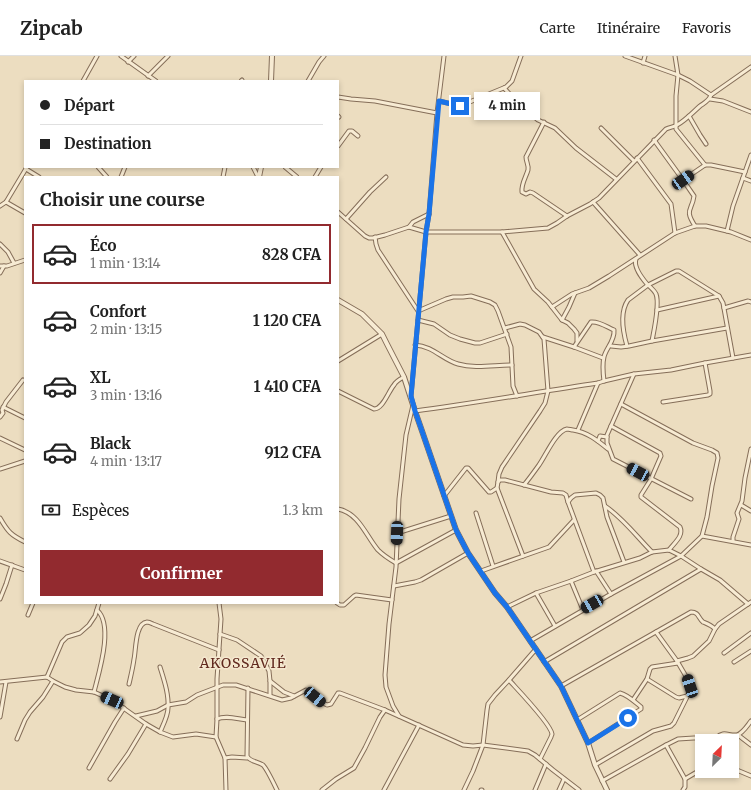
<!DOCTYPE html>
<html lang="fr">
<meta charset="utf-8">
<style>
:root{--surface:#fff;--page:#f2f2f2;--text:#222;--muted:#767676;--line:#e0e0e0;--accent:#922a2f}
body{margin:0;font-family:Merriweather,serif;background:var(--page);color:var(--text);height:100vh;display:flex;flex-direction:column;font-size:15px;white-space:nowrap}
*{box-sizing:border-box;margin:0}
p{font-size:13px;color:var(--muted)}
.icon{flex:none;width:22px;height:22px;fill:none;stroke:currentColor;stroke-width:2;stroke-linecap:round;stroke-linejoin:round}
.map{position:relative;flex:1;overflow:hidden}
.details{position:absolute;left:24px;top:120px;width:315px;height:428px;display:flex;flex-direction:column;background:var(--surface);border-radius:0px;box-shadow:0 2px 6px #0003}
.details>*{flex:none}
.guide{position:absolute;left:24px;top:24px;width:315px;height:88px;border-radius:0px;box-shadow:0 2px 6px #0003;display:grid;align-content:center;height:88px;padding:0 16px;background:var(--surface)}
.needle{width:26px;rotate:24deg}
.fabs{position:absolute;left:695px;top:678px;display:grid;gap:8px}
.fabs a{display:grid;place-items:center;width:44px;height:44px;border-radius:0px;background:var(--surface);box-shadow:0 2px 6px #0003;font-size:20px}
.end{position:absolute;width:18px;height:18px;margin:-9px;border:5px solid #1a73e8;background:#fff;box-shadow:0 0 0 2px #fff}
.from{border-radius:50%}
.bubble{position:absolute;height:28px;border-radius:0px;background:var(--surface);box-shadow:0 2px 6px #0003;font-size:13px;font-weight:700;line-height:28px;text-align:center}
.car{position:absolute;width:12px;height:24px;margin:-12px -6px;border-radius:5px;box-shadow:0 0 3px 1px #0007;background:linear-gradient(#222 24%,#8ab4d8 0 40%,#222 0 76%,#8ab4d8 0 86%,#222 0)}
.guide b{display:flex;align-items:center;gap:14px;height:38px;font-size:15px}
.guide b+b{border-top:1px solid var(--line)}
.guide i{width:10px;height:10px;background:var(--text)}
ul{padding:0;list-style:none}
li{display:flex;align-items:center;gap:12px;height:60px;margin:0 8px 6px;padding:0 8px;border:2px solid transparent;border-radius:0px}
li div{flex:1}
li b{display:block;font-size:15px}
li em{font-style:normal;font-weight:700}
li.current{border-color:var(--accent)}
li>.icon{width:36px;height:36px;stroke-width:1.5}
h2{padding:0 16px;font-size:18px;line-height:48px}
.pay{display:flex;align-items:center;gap:10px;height:44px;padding:0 16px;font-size:15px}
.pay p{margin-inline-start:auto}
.cta{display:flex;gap:8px;margin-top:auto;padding:8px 16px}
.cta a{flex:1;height:46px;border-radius:0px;background:var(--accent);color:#fff;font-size:16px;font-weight:700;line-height:46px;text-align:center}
header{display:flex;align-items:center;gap:24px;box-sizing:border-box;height:56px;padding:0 20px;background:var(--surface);border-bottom:1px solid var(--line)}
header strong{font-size:19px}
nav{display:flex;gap:22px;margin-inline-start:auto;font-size:14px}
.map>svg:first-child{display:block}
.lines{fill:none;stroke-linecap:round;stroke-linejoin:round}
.minor-casing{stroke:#856e59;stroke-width:5}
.tertiary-casing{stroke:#856e59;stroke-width:6}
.minor{stroke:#f7ebd3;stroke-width:3}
.tertiary{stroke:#f7ebd3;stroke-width:4}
.route{stroke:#1a73e8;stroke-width:5}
.labels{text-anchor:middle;stroke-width:3;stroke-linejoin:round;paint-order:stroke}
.quarter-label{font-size:14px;letter-spacing:1px;fill:#60281d;stroke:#f4e8cf}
</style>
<header>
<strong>Zipcab</strong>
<nav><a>Carte</a><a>Itinéraire</a><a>Favoris</a></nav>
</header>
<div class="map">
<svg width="751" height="734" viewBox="0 0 751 734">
<rect width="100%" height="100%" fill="#ecddc0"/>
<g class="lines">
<!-- minor casing -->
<g class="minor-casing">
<g id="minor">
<polyline points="121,0 156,25"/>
<polyline points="625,0 678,19 690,25 711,39"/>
<polyline points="675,0 678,19 676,40 676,73 705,109"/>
<polyline points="128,6 134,0"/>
<polyline points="643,7 645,0"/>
<polyline points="148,20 168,0"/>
<polyline points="83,25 97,0"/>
<polyline points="241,25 242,24"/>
<polyline points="308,25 319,6 324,0"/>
<polyline points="504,32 517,46 538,64 555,72 576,92 616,123"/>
<polyline points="338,41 351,43 375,45 437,57"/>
<polyline points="710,43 723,45 751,56"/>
<polyline points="439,45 460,50 506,31 512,25 521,0"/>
<polyline points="338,60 339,61"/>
<polyline points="689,60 700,79 706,88"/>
<path d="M544,66l-18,35c0,5 3,8 2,13 -2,7 -7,14 -6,22l4,2 4,-2 3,1 34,23"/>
<polyline points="601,72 634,105"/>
<path d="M654,84l29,40 11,16c-2,15 -10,13 1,30"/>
<polyline points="338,90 349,75 352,75 358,80"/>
<polyline points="637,102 671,148 675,177"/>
<polyline points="98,111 107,121"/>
<polyline points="253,111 258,121"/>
<polyline points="285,111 297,121"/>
<polyline points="26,113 39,121"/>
<polyline points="121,121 125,111"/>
<polyline points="223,121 225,111"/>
<polyline points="315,121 321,111"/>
<polyline points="743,122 751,125"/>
<polyline points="683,124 705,109 711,109 745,116"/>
<polyline points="6,146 25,157"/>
<polyline points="593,146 640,199"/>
<polyline points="0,150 6,146 27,111"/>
<path d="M338,156l27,24 4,2h4l12,-3 24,-8 17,5h76l46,-4 9,-5 10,-7 23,-12 9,-6 67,-69c4,-2 8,-2 11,-4 9,-5 15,-12 23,-19 4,-3 9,-5 11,-11l40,-28"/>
<polyline points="346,163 370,136 386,121"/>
<polyline points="409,171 413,166 429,158"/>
<polyline points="727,175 733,150 751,99"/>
<polyline points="502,176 534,233 548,246 562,264 568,267 574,273 577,277 577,285"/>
<polyline points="375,181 376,188 378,194 418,255 446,243 453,241 463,241 471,240 490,246 495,249 498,255 511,291 513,330 517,340"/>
<polyline points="0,188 8,196 14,207"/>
<path d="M636,203c-3,8 6,19 11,25 3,3 7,6 9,10 4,10 -2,36 -4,47"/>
<polyline points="0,210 7,210 25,204"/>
<polyline points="0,217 4,210"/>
<polyline points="552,251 572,238 589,232 609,220 675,177 695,170 706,170 731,176 751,184"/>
<polyline points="724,252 748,245 751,246"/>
<polyline points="657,254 719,240 723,247 733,302"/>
<polyline points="418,264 434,268 450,279 460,283 475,287 480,287 507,278"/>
<polyline points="562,264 569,251 575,237"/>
<polyline points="543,281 574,291 603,302"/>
<path d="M415,289c18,1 28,15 43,19 17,5 36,1 54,1"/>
<polyline points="611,290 621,291 629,290 652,285 727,272"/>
<path d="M627,290c-4,-14 -8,-33 1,-46l20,-15 28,-14h3l40,25"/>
<path d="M574,291l17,-25c8,-1 16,5 23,8 1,11 -8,18 -10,27 -2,8 -1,16 0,24"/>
<polyline points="338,305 382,278"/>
<polyline points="634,318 607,379 607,387 613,403 691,443"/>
<path d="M338,335l36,18c9,0 14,-17 20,-24 2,-4 6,-6 10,-8"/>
<polyline points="411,340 426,176 429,158 437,57 444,0"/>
<polyline points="663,346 708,339 710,338 710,335 705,307"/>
<polyline points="3,351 25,362"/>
<path d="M415,355c61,-8 122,-19 183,-28l6,-2 30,-7 37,-4 34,-7 46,-8"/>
<polyline points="0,361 3,357 2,354 6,346 23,324"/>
<path d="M611,370l49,27 1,3 -10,23 -10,16v2l39,30c4,9 -6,16 -11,23"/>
<polyline points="578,374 598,327"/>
<polyline points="0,382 25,394"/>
<polyline points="598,385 600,380 607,381"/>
<polyline points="0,413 25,405"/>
<polyline points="498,426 499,418 502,411 540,355 545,347 548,335 544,283 539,276 525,269 520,268 505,272"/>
<path d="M524,429c5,-6 10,-13 15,-20 6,-8 17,-34 28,-36 1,0 5,1 6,1 14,2 24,10 35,19"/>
<polyline points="444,440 466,412 468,412 489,436 491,436 497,432"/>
<polyline points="741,449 751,455"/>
<path d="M605,450c18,12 32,31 47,46"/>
<path d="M338,453c21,4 28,27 40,41 6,6 11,9 18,13l60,-33"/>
<polyline points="476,457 493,510"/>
<path d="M0,462c8,14 11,17 25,24"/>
<polyline points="397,477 451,460"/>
<polyline points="702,480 751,489"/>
<polyline points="733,485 733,481 739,463 737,457 742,445 745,422 751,393"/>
<polyline points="523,500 497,432 498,426 500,424 505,424 551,436 563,437 566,439 568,446"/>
<polyline points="0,505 25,514"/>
<polyline points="481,515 549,491 574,464"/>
<polyline points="596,515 611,538"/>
<polyline points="594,516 568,446 571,442 575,439 596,437 600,439 603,442 607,461 624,506"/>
<polyline points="571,525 583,554"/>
<polyline points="394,530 415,526 421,524 468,497"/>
<polyline points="536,537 555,570"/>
<polyline points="0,543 6,528 12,509"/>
<polyline points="219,547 221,563 217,623 217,663 216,681 225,702 226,734"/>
<polyline points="337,547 340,549 344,549 354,540 356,539 392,544"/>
<polyline points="507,551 536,537 571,525 594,516 640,502 652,496 669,494 681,500 701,513 720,524 748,548"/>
<polyline points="28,559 33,547"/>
<polyline points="220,578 237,584 261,600 269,615 270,625 270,639"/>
<polyline points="530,585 611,538 681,500 702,480 707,461 712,430 718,402 717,397 712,394 693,387 621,348"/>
<polyline points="724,597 751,577"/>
<polyline points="677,605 688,602 693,600 709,585 715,573 719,568 751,546"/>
<polyline points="544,606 701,513"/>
<polyline points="734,606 751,595"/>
<polyline points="47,621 62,586 67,581 80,577 89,569 95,560 99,547"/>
<polyline points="647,623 676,641 679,642 687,640"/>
<path d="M509,624c8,9 42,44 43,54 0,1 -1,2 -1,3l-11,22"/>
<polyline points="270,625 284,636 294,640"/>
<polyline points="0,626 47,621 53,625 65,631 76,634 94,636 112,644 146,668 160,676 173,681 196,678 216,681"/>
<path d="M129,628c2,-9 4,-17 5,-25 2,-8 1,-36 13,-37 2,0 4,1 6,2l66,26"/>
<path d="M561,630l130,-74c8,0 7,6 12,10 5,2 8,3 12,7"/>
<path d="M248,632l-1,68c3,6 10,5 16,9 4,4 11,19 14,25"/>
<path d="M94,636c5,-20 20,-67 3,-82"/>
<polyline points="633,644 647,623 650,613 652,611 678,607"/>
<path d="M136,660l21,-5 11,-6 18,-3 11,-7 26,-10h13l46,15 9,-2 15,-8c9,3 13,12 21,15l4,-1 7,-11h2l45,17 78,35 10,1 10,-1 45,6 7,4 18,15 26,20"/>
<polyline points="399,660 393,650 386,631 385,619 389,568 396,511 399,443 406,379 413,349"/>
<polyline points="0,661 6,626"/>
<path d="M217,663c9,-4 20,0 30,1"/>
<path d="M577,664l43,-27c8,2 15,9 21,14v2l-53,34"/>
<path d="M160,676c3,-7 8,-16 8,-24 1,-14 -4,-28 -8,-41"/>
<polyline points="738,679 751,689"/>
<polyline points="17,683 25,664 30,656 43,641 53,625"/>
<polyline points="666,689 685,723 685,731 683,734"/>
<polyline points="225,702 232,701 247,702"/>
<polyline points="595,709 653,675 671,670 674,667 688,639 690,630 687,622 677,605 656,576"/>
<polyline points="89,712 115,666 124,652"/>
<polyline points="732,712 751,720"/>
<polyline points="110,723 128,698 146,668"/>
<polyline points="685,723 702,713"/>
<path d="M602,725l64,-36 12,-6 16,-1h22c8,-8 12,-2 21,-3 6,-2 10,-9 14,-14"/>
<polyline points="322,734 336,723 354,712 365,692 380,661 385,654"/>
<polyline points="384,734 419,669"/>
<polyline points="464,734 473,715 483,689 487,654 488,648 495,639 509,624 536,593"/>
<polyline points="481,734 482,734"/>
<polyline points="535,734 546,708"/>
<polyline points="559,734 564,723"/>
</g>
</g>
<!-- tertiary casing -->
<g class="tertiary-casing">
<g id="tertiary">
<polyline points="271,25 272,0"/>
<polyline points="259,121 261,111"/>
<polyline points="338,244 362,258 382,278 387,288 404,321 415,355 422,375 456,474 468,497 495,537 507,551 561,630 588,687 595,709 607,734"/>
</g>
</g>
<!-- minor -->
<use href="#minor" class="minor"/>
<!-- tertiary -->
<use href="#tertiary" class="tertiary"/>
</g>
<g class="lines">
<!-- route -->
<polyline class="route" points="460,50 439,45 429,158 426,176 411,340 415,355 422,375 456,474 468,497 495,537 507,551 561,630 588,687 628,662"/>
</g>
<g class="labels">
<!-- quarter labels -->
<g class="quarter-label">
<text x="243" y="612">AKOSSAVIÉ</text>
</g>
</g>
</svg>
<div class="fabs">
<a><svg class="needle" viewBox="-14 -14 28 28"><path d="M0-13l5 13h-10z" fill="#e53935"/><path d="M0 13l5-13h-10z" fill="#767676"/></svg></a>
</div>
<i class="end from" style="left:628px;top:662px"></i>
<i class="end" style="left:460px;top:50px"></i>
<div class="bubble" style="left:474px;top:36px;width:66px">4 min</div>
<i class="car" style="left:683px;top:124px;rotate:56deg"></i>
<i class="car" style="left:638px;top:416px;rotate:298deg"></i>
<i class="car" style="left:397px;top:477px;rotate:182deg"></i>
<i class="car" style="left:592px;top:548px;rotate:240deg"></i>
<i class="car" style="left:690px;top:630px;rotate:342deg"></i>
<i class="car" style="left:315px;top:641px;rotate:130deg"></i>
<i class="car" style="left:112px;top:644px;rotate:294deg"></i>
<div class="guide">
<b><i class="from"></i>Départ</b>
<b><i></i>Destination</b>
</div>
<section class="details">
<h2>Choisir une course</h2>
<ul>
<li class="current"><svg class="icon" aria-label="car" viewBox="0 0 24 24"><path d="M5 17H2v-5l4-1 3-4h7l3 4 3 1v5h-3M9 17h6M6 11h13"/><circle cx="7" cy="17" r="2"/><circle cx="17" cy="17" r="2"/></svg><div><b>Éco</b><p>1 min · 13:14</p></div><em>828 CFA</em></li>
<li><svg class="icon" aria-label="car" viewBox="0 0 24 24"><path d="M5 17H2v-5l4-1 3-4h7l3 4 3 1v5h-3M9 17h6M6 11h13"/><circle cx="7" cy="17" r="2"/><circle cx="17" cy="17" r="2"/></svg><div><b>Confort</b><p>2 min · 13:15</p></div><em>1 120 CFA</em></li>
<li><svg class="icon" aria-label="car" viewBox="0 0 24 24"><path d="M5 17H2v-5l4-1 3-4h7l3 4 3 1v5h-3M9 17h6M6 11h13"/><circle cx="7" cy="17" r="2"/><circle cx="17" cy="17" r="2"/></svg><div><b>XL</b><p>3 min · 13:16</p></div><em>1 410 CFA</em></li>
<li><svg class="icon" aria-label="car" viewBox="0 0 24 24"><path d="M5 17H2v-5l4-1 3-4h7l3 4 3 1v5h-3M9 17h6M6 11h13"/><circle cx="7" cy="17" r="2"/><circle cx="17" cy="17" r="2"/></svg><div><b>Black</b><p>4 min · 13:17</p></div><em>912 CFA</em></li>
</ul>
<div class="pay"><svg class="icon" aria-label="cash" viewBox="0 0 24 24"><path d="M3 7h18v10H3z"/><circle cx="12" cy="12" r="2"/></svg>Espèces<p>1.3 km</p></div>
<div class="cta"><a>Confirmer</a></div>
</section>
</div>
